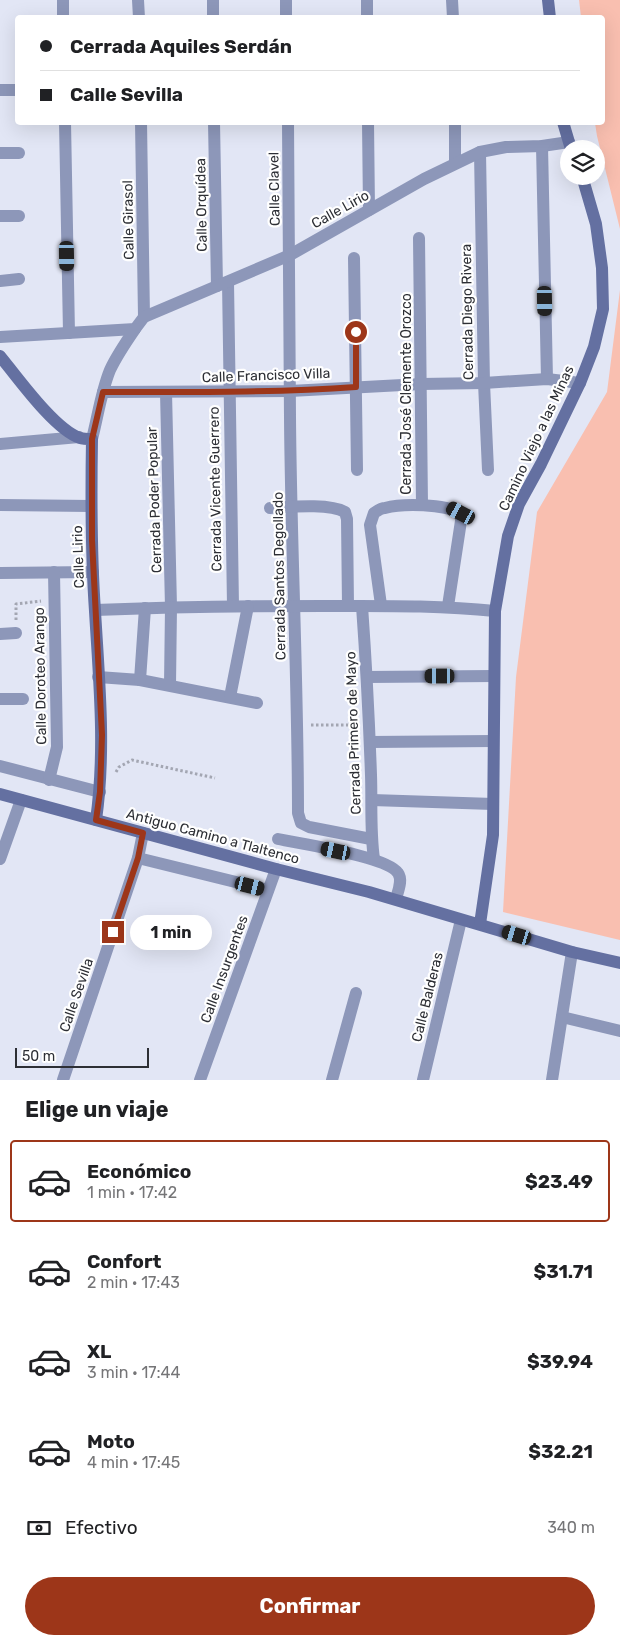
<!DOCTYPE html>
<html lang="es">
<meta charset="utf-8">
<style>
:root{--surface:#fff;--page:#f2f2f2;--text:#202124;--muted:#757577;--line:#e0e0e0;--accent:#9d3619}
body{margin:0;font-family:Rubik,sans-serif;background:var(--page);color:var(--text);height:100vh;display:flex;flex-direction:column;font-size:19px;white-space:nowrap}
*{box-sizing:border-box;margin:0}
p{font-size:16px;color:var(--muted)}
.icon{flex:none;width:28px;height:28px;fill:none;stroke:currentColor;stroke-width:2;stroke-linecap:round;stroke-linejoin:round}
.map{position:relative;height:1080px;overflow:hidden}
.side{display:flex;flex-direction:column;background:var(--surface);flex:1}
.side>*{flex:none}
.guide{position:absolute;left:15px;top:15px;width:590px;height:110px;border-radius:5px;box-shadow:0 5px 20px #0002;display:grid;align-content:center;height:110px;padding:0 25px;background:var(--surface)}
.controls{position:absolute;left:560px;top:140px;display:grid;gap:10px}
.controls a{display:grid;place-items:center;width:45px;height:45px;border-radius:50%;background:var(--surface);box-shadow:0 5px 20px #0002;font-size:25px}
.scale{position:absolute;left:15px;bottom:12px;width:134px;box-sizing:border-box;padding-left:5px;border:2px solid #2d2f35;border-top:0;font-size:14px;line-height:18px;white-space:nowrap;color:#2d2f35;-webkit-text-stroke:4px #fff;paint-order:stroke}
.end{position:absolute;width:22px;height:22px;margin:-11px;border:6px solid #9d3619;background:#fff;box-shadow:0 0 0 2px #fff}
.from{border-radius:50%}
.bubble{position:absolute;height:35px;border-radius:18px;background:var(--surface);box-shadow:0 5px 20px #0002;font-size:16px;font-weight:700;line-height:35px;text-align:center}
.car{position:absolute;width:15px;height:30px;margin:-15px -8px;border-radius:6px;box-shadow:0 0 4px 1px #0007;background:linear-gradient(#222 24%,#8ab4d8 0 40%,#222 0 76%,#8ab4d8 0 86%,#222 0)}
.guide b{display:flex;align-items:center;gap:18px;height:48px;font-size:19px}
.guide b+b{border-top:1px solid var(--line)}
.guide i{width:12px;height:12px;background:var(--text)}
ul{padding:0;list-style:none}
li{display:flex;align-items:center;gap:15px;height:82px;margin:0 10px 8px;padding:0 15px;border:2px solid transparent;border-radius:5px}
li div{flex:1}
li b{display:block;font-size:19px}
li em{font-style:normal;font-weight:700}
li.on{border-color:var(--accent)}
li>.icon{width:45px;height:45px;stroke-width:1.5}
h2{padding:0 25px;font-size:22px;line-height:60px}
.pay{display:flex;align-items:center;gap:12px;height:55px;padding:0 25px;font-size:19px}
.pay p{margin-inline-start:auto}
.action{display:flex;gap:10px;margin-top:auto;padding:10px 25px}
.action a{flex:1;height:58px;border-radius:30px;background:var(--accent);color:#fff;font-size:20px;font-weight:700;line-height:58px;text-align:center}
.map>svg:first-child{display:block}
.green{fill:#f9bfb0}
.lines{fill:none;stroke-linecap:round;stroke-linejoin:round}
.path{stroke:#a3a6b2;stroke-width:3;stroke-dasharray:2.5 2.5;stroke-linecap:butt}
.street{stroke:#8d97b9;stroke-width:12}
.secondary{stroke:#6470a1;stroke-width:12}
.route{stroke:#9d3619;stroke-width:6}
.labels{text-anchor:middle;stroke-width:4.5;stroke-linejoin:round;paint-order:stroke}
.street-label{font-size:14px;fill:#2d2f35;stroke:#fff}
</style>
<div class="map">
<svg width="620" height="1080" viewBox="0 0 620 1080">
<rect width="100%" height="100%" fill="#e2e6f5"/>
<!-- green -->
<g class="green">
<polygon points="579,0 620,0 620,229 597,136 595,123 602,122 602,18 581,17"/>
<polygon points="620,290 620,940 503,912 516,677 537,512 607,392"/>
</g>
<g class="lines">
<!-- path -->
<g class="path">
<polyline points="16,620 16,604 41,601"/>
<polyline points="311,725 355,725"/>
<polyline points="116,772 119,767 132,760 215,778"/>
</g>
<!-- street -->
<g class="street">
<polyline points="63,0 63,18"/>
<polyline points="138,0 139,18"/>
<polyline points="213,0 213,18"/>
<polyline points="286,0 286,18"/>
<polyline points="367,0 367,18"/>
<polyline points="452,0 453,18"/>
<polyline points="0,90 18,90"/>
<polyline points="65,122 69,333"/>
<polyline points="141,122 144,317"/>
<polyline points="214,122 217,286"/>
<path d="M288,122c1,99 1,197 2,295 1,132 8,264 8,396l3,10 8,4 62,12"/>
<polyline points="368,122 369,210"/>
<polyline points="455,122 455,163"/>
<polyline points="542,146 547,379"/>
<polyline points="480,152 484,383 488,470"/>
<polyline points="0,153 19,153"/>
<polyline points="0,216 19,216"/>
<polyline points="419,238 422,505"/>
<polyline points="354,258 357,470"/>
<polyline points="0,281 19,279"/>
<polyline points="228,282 233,606"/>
<polyline points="0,337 135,329 144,317 290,255 424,179 480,152 506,147 542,146 569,142"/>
<polyline points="103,392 290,391 421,384 484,383 547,379 580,383"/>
<polyline points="166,392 171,607 170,685"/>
<path d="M92,439c6,-23 9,-47 18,-69 7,-15 16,-28 25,-41"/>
<polyline points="0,444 79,437"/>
<polyline points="0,505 91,506"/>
<path d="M270,508c19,-1 59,-5 75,4l2,7 1,87"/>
<polyline points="0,573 93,572"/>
<path d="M381,605l-11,-80 4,-12c3,-2 7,-5 11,-5 18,-5 59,-4 76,5v8l-13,85"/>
<path d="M362,606c4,56 7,113 9,169 1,28 -1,56 3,84"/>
<path d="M95,610c76,-3 152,-4 229,-4 57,0 114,-1 171,5"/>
<polyline points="0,634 16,633"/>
<polyline points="98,677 140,680 257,703"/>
<polyline points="367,677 494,676"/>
<polyline points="140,680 145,608"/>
<polyline points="230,697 248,606"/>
<polyline points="0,699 23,699"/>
<polyline points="370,742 493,741"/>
<polyline points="0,766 100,792"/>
<polyline points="49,780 57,747 54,572"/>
<polyline points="372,800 493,804"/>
<path d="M278,839c23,5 109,17 120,34 5,7 0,18 -2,26"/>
<polyline points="138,858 268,890"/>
<polyline points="0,859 21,800"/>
<polyline points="562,1017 620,1031"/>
<polyline points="63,1080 138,858 143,833"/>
<polyline points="200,1080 276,869"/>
<polyline points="332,1080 356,993"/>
<polyline points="423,1080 461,920"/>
<polyline points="552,1080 572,952"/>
</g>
<!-- secondary -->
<g class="secondary">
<polyline points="548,0 550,18"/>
<polyline points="563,122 571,149"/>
<path d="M0,356c17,21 55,74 80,82 3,1 8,1 12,1 -1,58 -1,115 3,172 4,69 11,139 1,209"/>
<polyline points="0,794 276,869 369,892 572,952 620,963"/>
<polyline points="480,924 493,835 495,611 508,536 519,504 541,464 580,383 594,347 603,309 602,268 596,224 582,176"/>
</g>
</g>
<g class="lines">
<!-- route -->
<path class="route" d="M113,932l25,-74 5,-25 -47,-13 4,-28 2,-57 -10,-195v-101l11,-47c85,0 169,1 253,-5v-55"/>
</g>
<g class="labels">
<!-- street labels -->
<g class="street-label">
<text transform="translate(274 189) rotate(-91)" y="5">Calle Clavel</text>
<text transform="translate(201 205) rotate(-91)" y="5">Calle Orquídea</text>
<text transform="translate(340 209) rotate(-29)" y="5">Calle Lirio</text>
<text transform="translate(128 220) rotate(-91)" y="5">Calle Girasol</text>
<text transform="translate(467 312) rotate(-91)" y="5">Cerrada Diego Rivera</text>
<text transform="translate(266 375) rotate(-2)" y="5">Calle Francisco Villa</text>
<text transform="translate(406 394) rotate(-90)" y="5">Cerrada José Clemente Orozco</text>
<text transform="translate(536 438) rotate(-65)" y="5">Camino Viejo a las Minas</text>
<text transform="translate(215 489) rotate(-91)" y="5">Cerrada Vicente Guerrero</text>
<text transform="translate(154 500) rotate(-92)" y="5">Cerrada Poder Popular</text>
<text transform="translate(78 557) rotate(-92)" y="5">Calle Lirio</text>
<text transform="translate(279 576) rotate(-91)" y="5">Cerrada Santos Degollado</text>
<text transform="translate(40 676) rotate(-91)" y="5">Calle Doroteo Arango</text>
<text transform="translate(353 733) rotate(-92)" y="5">Cerrada Primero de Mayo</text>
<text transform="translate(213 836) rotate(15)" y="5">Antiguo Camino a Tlaltenco</text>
<text transform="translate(224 969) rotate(-70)" y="5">Calle Insurgentes</text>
<text transform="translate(76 995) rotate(-71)" y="5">Calle Sevilla</text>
<text transform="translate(427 997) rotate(-76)" y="5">Calle Balderas</text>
</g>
</g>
</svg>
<div class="controls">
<a><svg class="icon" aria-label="layers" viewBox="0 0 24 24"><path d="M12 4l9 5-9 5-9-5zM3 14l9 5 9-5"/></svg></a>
</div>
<div class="scale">50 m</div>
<i class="end from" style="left:356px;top:332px"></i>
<i class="end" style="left:113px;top:932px"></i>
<div class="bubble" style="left:130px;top:915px;width:82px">1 min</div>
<i class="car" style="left:67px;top:256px;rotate:179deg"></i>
<i class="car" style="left:545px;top:301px;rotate:179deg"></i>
<i class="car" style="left:461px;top:513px;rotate:298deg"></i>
<i class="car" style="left:440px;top:676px;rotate:270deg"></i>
<i class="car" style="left:336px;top:851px;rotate:282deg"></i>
<i class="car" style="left:250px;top:886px;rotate:104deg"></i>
<i class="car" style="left:517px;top:935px;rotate:287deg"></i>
<div class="guide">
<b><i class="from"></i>Cerrada Aquiles Serdán</b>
<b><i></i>Calle Sevilla</b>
</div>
</div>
<section class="side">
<h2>Elige un viaje</h2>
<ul>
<li class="on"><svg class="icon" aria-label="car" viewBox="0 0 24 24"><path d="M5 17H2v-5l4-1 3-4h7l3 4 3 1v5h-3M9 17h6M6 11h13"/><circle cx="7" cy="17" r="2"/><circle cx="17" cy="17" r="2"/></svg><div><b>Económico</b><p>1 min · 17:42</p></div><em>$23.49</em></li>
<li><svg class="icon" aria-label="car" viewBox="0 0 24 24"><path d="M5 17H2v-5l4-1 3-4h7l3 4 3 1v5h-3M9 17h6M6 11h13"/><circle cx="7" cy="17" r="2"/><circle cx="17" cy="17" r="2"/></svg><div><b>Confort</b><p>2 min · 17:43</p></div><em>$31.71</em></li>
<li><svg class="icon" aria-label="car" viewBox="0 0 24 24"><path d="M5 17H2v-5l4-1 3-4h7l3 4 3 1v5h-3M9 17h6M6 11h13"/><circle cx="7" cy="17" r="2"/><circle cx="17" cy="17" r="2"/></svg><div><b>XL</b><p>3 min · 17:44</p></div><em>$39.94</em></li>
<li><svg class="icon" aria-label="car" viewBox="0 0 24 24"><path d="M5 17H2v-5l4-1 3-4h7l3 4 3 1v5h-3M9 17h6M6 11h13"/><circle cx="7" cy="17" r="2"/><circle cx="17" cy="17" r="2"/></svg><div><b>Moto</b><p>4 min · 17:45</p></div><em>$32.21</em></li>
</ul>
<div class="pay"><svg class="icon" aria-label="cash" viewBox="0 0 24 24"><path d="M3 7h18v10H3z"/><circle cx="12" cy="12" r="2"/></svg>Efectivo<p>340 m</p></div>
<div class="action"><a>Confirmar</a></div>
</section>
